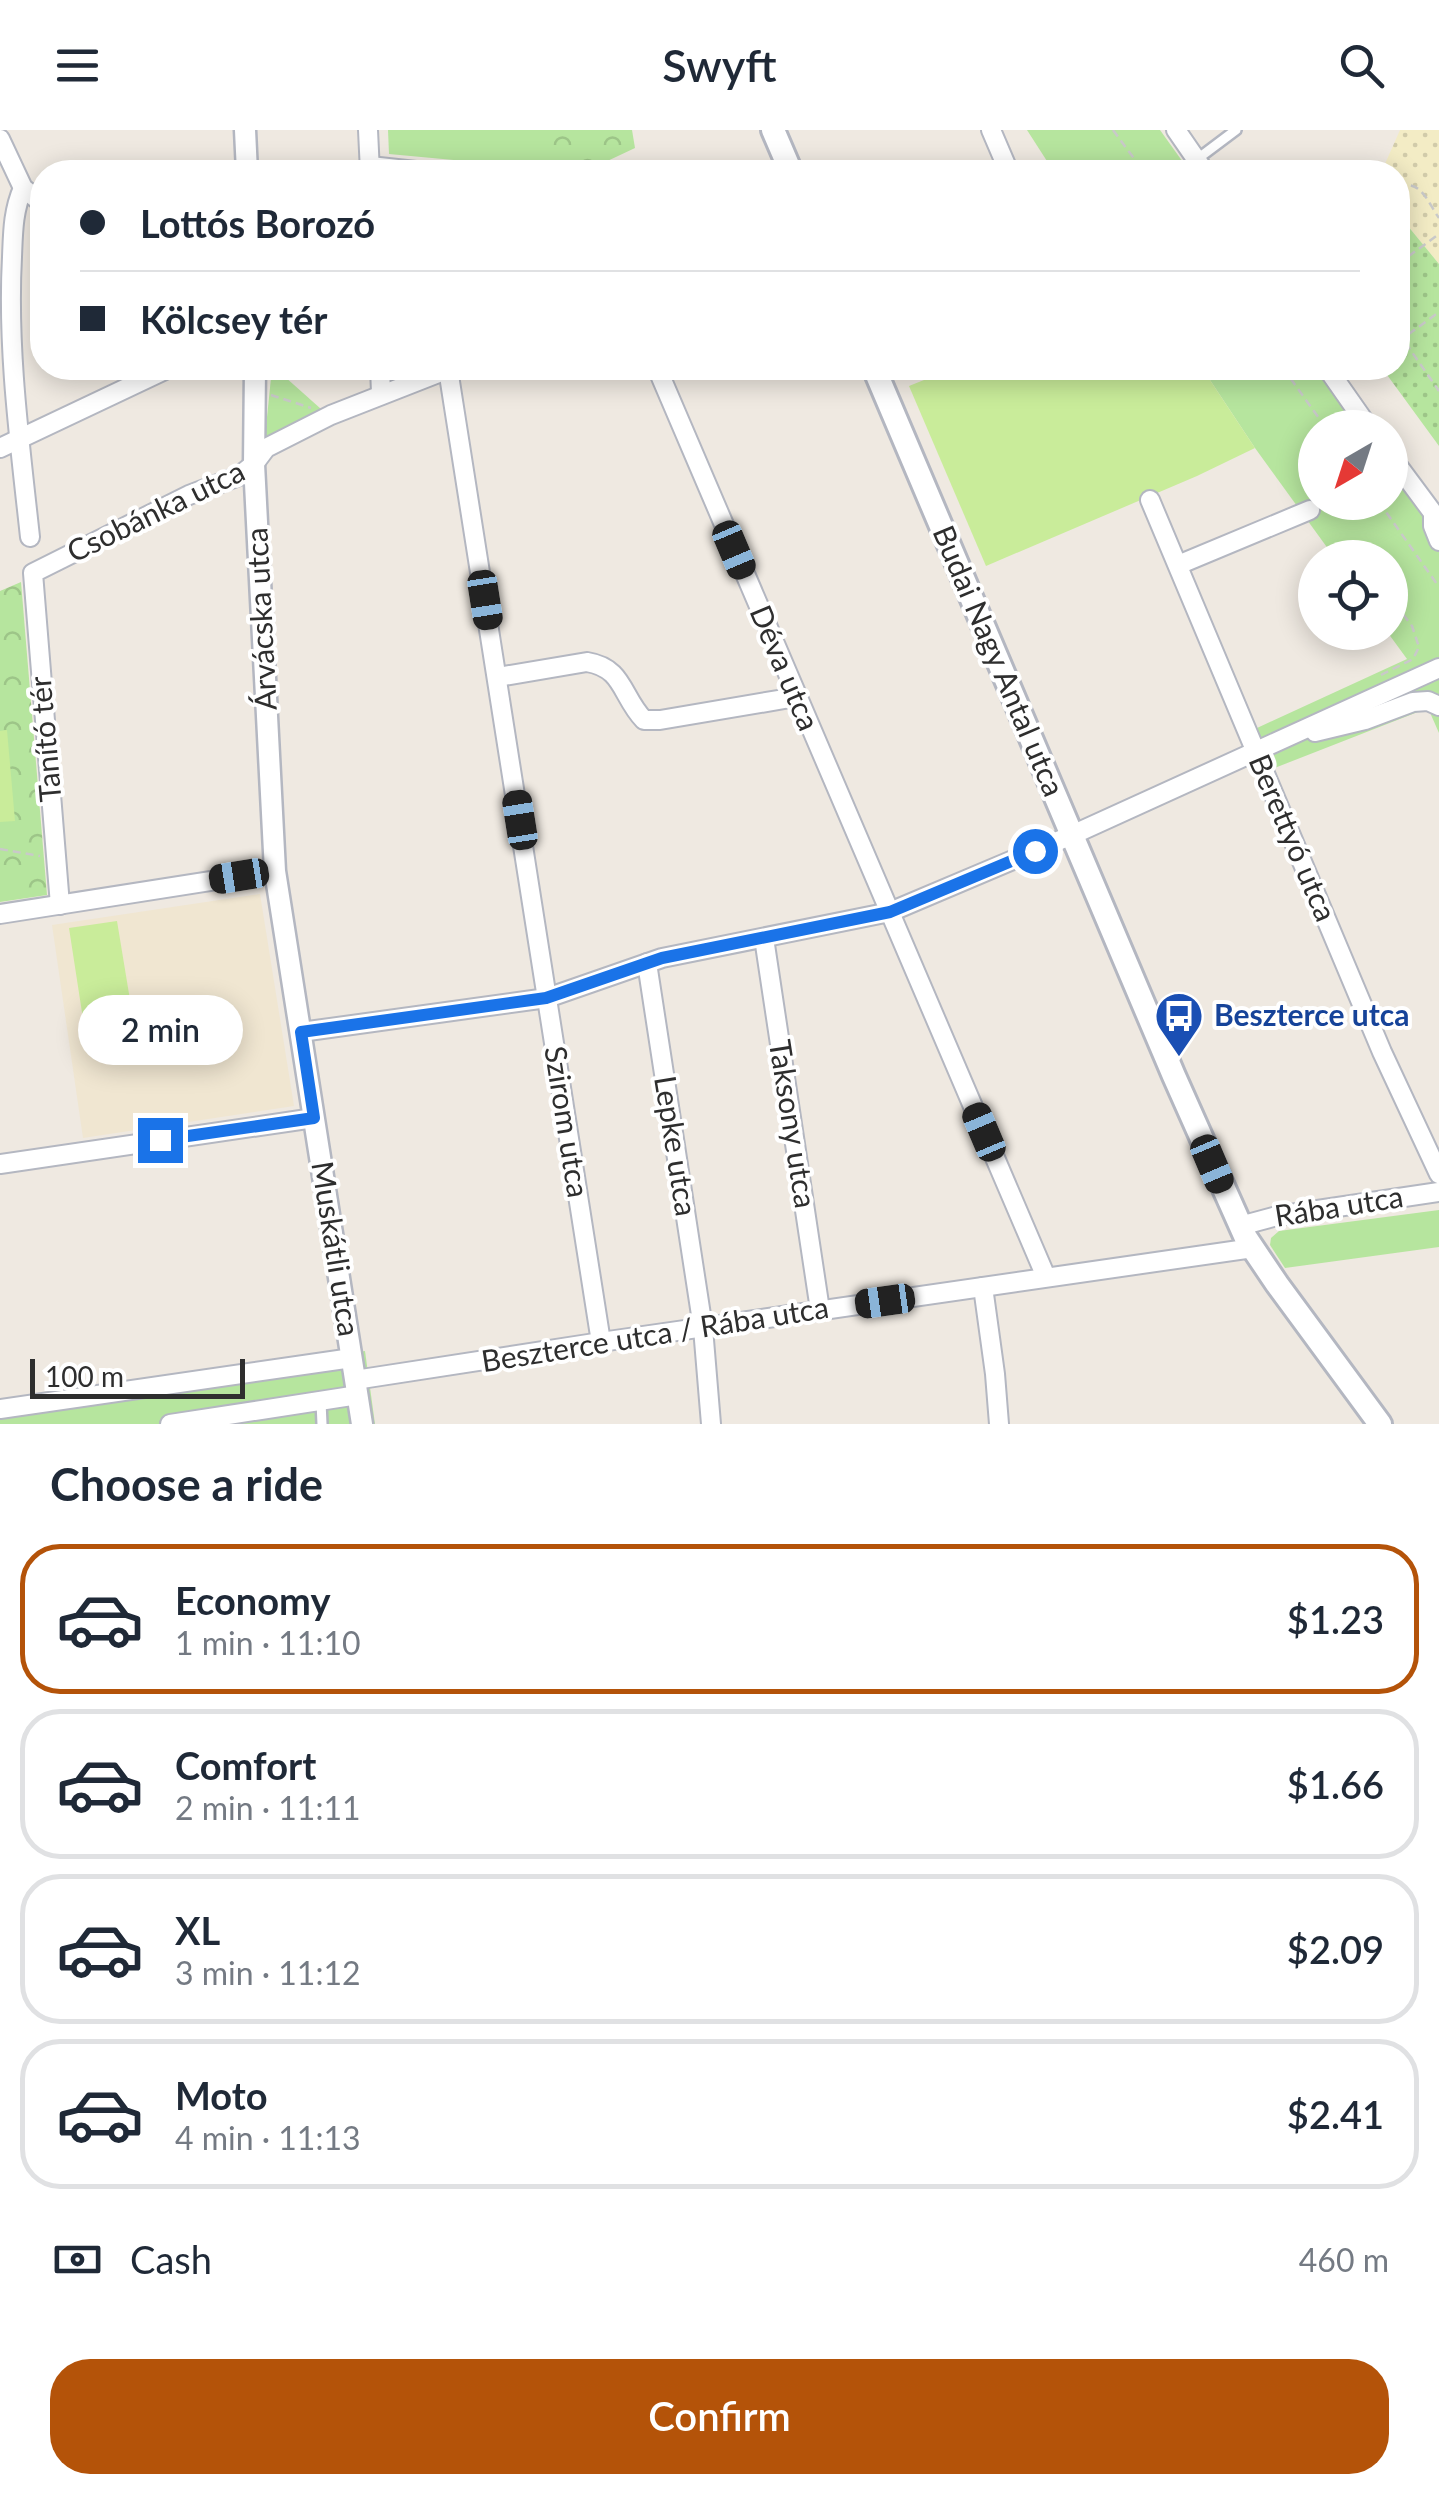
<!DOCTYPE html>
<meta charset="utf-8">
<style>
:root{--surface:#fff;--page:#f6f6f7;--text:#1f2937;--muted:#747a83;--line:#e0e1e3;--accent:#b45309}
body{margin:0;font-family:Lato,sans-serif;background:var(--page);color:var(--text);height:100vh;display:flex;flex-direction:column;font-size:38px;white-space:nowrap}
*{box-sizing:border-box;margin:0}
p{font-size:32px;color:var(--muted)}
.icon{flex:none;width:55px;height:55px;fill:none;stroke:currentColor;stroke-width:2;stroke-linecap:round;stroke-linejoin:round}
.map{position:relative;height:1294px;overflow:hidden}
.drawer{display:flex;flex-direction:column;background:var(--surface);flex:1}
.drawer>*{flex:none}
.guide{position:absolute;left:30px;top:30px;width:1380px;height:220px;border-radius:40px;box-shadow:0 5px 25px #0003;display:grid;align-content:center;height:220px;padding:0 50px;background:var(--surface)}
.needle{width:65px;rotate:219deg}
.buttons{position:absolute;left:1298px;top:280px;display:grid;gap:20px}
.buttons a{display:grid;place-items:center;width:110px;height:110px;border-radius:50%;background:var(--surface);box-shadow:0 5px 25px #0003;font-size:50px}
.scale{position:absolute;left:30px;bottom:25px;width:215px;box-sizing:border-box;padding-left:10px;border:5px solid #2e2e2e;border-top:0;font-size:28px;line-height:35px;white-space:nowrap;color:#2e2e2e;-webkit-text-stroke:8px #fff;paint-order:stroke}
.end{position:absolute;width:45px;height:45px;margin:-22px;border:12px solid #1a73e8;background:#fff;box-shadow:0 0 0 5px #fff}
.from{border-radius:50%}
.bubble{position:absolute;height:70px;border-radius:35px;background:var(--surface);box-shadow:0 5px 25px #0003;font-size:32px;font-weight:600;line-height:70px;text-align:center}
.car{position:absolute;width:30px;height:60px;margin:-30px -15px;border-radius:12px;box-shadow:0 0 8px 2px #0007;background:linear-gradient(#222 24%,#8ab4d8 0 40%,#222 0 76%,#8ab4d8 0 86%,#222 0)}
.guide b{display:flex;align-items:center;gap:35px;height:95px;font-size:38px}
.guide b+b{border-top:2px solid var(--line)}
.guide i{width:25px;height:25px;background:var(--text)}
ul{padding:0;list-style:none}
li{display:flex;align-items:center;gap:30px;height:150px;margin:0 20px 15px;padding:0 30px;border:5px solid var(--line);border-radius:40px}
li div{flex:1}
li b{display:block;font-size:38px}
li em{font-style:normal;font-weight:600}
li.on{border-color:var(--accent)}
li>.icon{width:90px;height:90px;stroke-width:1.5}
h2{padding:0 50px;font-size:45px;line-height:120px}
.pay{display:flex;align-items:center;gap:25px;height:110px;padding:0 50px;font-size:38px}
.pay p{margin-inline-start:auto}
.cta{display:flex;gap:20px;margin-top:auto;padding:20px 50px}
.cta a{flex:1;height:115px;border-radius:40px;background:var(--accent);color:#fff;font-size:40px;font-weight:600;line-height:115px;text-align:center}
header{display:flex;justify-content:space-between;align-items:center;height:130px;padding:0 50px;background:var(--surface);font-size:45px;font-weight:600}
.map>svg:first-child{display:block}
.education{fill:#f0e6d1}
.grass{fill:#b6e59e}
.forest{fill:url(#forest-crowns)}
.sand{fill:url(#sand-dots)}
.garden{fill:url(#garden-dots)}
.pitch{fill:#c9ec9a}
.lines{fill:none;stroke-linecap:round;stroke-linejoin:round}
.service-casing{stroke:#b4b7c1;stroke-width:14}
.minor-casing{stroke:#b4b7c1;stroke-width:22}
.tertiary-casing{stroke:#b4b7c1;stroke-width:25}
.secondary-casing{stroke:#b4b7c1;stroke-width:28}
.path{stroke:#c9c9c9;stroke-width:2.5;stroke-dasharray:8 5;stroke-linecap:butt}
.service{stroke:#fff;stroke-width:9}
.minor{stroke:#fff;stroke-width:18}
.tertiary{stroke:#fff;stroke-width:20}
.secondary{stroke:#fff;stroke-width:22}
.route{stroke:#1a73e8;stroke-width:12}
.labels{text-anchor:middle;stroke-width:8;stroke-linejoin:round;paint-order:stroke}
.street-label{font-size:30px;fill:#2e2e2e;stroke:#fff}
.transit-label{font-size:30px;font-weight:bold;fill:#164399;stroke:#fff;text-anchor:start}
</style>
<header><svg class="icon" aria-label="menu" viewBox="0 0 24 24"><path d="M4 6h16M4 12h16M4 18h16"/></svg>Swyft<svg class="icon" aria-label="search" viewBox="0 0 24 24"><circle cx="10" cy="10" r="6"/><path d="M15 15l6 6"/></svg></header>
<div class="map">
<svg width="1439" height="1294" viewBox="0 0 1439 1294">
<defs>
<pattern id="forest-crowns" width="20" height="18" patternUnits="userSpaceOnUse" patternTransform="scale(2.5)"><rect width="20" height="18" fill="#b6e59e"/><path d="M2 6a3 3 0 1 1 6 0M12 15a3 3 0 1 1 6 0" fill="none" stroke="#9dc588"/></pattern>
<pattern id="sand-dots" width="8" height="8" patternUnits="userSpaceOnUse" patternTransform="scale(2.5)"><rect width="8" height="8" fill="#f3ecc5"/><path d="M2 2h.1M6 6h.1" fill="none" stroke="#d1cbaa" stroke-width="1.8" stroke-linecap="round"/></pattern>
<pattern id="garden-dots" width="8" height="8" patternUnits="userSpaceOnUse" patternTransform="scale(2.5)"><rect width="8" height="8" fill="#b6e59e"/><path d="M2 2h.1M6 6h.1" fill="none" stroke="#9dc588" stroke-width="1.8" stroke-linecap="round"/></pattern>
</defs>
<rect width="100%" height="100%" fill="#efe9e1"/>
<!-- education -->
<polygon class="education" points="260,764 294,976 83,1008 52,795"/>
<!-- grass -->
<g class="grass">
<polygon points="388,0 632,0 635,18 584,42 389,24"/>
<polygon points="1027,0 1160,0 1190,42 1054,42"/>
<polygon points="272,238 275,238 321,279 265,307"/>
<polygon points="1202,238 1333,238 1378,297 1315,298 1315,372 1390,372 1390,314 1439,380 1439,603 1428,578 1272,639 1257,598 1407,529 1388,503 1390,502 1390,428 1334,427 1255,318"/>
<polygon points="1439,1080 1439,1117 1285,1138 1270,1115 1271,1108 1279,1101"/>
<polygon points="365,1221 375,1294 0,1294 0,1274"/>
</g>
<!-- forest -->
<g class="forest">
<polygon points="556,0 626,0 630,17 582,38 544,30"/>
<polygon points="21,452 47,765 0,772 0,461"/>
</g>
<!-- sand -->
<polygon class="sand" points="1400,0 1439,0 1439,134 1398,84 1398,42 1376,42 1384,36"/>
<!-- garden -->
<polygon class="garden" points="1398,84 1439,134 1439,316 1382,238 1398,238"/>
<!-- pitch -->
<g class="pitch">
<polygon points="954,238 1202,238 1255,318 1197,346 986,436 909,256"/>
<polygon points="7,600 15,691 0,692 0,601"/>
<polygon points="117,791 132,882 83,889 69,798"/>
</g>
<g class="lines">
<!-- service casing -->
<g class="service-casing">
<g id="service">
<polyline points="1196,30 1236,0"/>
<polyline points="321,1272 322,1294"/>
</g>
</g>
<!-- minor casing -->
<g class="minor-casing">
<g id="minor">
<polyline points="368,0 370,42"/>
<polyline points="991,0 1009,42"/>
<polyline points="1176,0 1205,42"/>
<polyline points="0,9 23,58 42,73"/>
<polyline points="370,36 425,42"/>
<path d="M23,58c-10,23 -10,44 -11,69 -5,93 8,187 18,280"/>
<polyline points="380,238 381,263"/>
<polyline points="657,238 1046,1147"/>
<polyline points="1327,238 1369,298"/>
<polyline points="448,239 601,1212"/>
<polyline points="0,318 169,238"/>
<polyline points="1390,325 1433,383 1433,396 1439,411"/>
<polyline points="1150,370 1382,922 1439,1044"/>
<polyline points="1178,435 1310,380"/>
<path d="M498,547l89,-15c37,6 34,34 57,58h16l136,-23"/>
<polyline points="1315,602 1365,590 1413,572 1428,571 1439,576"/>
<polyline points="60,775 33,443 189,365 239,346 254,334 266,318 331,285 451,238"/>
<polyline points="0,784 275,741"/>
<polyline points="764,808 820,1180"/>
<polyline points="647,833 703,1198 711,1294"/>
<polyline points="301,902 547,868 662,828 890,782 1072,705 1439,538"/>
<polyline points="0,1034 314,988"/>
<polyline points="1240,1096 1277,1086 1439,1062"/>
<polyline points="983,1157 995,1244 999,1294"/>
<polyline points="355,1250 601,1212 1253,1118"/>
<polyline points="0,1279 352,1228"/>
<polyline points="170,1294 358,1265"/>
</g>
</g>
<!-- tertiary casing -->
<g class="tertiary-casing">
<g id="tertiary">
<polyline points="245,0 247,42"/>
<polyline points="255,238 254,334 275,741 362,1294"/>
</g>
</g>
<!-- secondary casing -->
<g class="secondary-casing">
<g id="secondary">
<polyline points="773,0 791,42"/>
<polyline points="874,238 1174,946 1246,1108 1277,1154 1380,1294"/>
</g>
</g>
<!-- path -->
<g class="path">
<polyline points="1113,0 1144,42"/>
<path d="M1398,57c23,-9 30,16 41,31"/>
<polyline points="1398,134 1439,104"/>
<polyline points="1398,202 1439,261"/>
<polyline points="1398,212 1439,182"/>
<polyline points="1283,238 1326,298"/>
<polyline points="1349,244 1361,238"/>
<polyline points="271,265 311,278"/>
<polyline points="1379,372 1439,457"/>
<polyline points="1381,545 1413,529 1419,517 1412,496 1390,467"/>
<polyline points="0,719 40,726"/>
</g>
<!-- service -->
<use href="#service" class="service"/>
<!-- minor -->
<use href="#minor" class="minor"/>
<!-- tertiary -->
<use href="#tertiary" class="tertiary"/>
<!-- secondary -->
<use href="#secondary" class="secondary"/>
</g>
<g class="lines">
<!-- route -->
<polyline class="route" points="160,1010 314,988 301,902 546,868 662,828 890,782 1035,721"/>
</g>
<!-- icons -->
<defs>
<g id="bus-pin" transform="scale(2.5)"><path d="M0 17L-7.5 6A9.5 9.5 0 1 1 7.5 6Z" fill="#1a4fb4" stroke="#fff"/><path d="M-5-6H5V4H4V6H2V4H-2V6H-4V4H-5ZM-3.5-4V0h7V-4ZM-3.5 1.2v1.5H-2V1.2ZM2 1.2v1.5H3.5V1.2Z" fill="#fff"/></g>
</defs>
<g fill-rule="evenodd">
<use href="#bus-pin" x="1179" y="886"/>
</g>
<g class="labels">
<!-- street labels -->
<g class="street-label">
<text transform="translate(156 382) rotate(-26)" y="10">Csobánka utca</text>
<text transform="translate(262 489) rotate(-93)" y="10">Árvácska utca</text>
<text transform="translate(998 531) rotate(67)" y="10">Budai Nagy Antal utca</text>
<text transform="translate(784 538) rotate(67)" y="10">Déva utca</text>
<text transform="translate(46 609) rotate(-95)" y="10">Tanító tér</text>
<text transform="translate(1292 708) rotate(67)" y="10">Berettyó utca</text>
<text transform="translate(566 992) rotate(81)" y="10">Szirom utca</text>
<text transform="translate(792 994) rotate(81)" y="10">Taksony utca</text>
<text transform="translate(675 1016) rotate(81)" y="10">Lepke utca</text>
<text transform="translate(1339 1077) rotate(-9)" y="10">Rába utca</text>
<text transform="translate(335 1119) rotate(81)" y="10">Muskátli utca</text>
<text transform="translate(655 1205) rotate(-9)" y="10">Beszterce utca / Rába utca</text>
</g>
<!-- transit labels -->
<g class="transit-label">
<text x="1214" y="896">Beszterce utca</text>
</g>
</g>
</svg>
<div class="buttons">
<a><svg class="needle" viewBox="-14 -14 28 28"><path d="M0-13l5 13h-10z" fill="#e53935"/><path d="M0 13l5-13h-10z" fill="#747a83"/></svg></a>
<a><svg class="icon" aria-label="locate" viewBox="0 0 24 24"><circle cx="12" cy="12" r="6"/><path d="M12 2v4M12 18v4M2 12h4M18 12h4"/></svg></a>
</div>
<div class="scale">100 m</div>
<i class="end from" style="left:1035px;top:721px"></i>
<i class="end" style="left:160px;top:1010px"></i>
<div class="bubble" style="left:78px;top:865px;width:165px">2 min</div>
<i class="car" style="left:734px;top:420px;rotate:157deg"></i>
<i class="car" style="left:485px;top:470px;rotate:171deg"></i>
<i class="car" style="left:520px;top:690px;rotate:351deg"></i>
<i class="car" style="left:239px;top:746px;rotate:261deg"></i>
<i class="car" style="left:984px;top:1002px;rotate:337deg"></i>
<i class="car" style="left:1212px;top:1034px;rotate:157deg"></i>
<i class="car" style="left:885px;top:1171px;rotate:262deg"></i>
<div class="guide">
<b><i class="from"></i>Lottós Borozó</b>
<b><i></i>Kölcsey tér</b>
</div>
</div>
<section class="drawer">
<h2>Choose a ride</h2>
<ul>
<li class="on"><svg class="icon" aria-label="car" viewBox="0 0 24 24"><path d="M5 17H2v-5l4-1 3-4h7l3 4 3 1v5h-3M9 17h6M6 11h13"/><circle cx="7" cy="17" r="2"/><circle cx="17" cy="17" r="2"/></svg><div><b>Economy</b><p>1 min · 11:10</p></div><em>$1.23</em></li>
<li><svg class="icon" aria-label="car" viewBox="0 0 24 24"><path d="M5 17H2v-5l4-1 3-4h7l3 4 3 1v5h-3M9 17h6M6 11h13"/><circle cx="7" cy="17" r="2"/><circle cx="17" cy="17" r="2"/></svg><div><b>Comfort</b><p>2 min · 11:11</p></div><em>$1.66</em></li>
<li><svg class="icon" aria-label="car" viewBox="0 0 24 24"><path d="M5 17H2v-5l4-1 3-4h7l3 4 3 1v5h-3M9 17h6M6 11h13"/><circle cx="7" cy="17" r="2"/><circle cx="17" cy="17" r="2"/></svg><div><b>XL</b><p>3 min · 11:12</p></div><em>$2.09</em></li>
<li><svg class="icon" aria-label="car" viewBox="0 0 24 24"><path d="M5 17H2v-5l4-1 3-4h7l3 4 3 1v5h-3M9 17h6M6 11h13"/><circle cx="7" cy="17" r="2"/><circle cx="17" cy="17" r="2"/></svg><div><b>Moto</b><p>4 min · 11:13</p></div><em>$2.41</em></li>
</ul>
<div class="pay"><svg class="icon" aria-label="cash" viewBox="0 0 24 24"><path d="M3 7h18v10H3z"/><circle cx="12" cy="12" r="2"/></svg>Cash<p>460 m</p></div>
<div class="cta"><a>Confirm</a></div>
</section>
